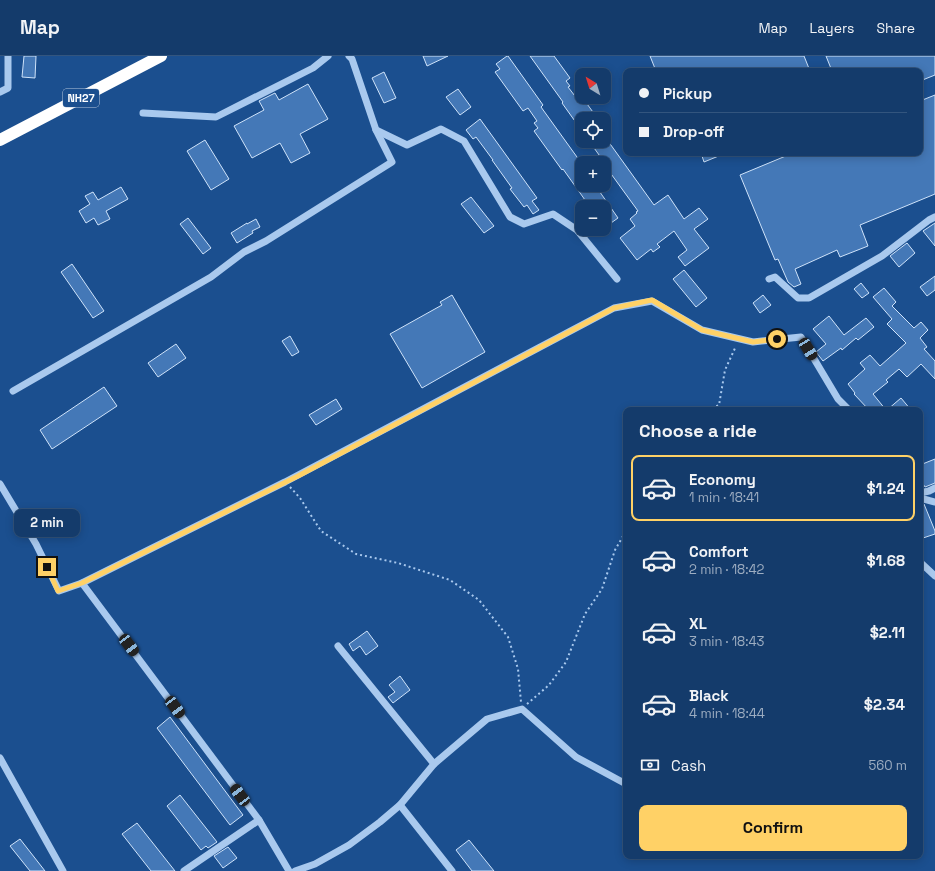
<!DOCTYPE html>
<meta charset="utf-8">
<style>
:root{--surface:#143b6b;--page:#1d4271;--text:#f1f3f6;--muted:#9dadc1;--line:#33557e;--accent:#ffd166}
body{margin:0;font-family:"Space Grotesk",sans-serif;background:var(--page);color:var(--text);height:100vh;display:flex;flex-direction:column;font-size:15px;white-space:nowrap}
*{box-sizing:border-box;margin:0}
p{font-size:13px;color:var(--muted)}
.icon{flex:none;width:22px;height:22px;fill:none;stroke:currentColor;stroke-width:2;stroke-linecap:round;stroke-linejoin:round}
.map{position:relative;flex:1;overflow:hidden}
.drawer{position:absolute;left:623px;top:351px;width:300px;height:452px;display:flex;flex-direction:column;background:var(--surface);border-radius:8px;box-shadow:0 2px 10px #0003,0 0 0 1px var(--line)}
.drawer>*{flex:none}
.hud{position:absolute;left:623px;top:12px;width:300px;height:88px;border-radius:8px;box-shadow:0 2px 10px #0003,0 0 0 1px var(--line);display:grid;align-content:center;height:88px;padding:0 16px;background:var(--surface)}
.needle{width:26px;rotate:322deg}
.buttons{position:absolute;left:575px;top:12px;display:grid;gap:8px}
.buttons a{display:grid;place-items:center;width:36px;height:36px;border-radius:8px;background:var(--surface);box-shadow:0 2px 10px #0003,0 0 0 1px var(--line);font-size:20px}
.end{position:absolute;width:18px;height:18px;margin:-9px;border:5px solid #ffd166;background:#111;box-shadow:0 0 0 2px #111}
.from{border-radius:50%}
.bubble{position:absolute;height:28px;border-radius:8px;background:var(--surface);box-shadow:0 2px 10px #0003,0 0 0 1px var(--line);font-size:13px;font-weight:700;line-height:28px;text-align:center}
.car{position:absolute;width:12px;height:24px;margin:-12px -6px;border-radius:5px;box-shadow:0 0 3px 1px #0007;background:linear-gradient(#222 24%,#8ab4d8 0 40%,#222 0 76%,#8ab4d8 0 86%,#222 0)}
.hud b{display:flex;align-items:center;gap:14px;height:38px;font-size:15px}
.hud b+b{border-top:1px solid var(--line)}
.hud i{width:10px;height:10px;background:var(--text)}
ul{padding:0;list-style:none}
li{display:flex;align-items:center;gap:12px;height:66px;margin:0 8px 6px;padding:0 8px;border:2px solid transparent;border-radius:8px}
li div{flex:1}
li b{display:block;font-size:15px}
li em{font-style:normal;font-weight:700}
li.on{border-color:var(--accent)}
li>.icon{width:36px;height:36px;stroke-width:1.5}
h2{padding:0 16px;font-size:18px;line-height:48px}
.pay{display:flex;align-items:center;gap:10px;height:44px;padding:0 16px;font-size:15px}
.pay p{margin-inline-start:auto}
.action{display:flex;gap:8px;margin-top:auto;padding:8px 16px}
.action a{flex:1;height:46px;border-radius:8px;background:var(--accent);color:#111;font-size:16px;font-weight:700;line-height:46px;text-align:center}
header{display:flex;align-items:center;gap:24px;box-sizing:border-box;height:56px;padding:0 20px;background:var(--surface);border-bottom:1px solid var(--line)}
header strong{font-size:19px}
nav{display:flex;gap:22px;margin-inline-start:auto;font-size:14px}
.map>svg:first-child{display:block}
.building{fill:#4478b7;stroke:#cfe3fa}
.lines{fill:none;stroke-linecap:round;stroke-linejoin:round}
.path{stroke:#a9c9ee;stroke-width:2;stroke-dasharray:2 3;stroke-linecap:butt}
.minor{stroke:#a9c9ee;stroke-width:7}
.highway{stroke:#fff;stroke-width:12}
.route{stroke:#ffd166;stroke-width:5}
.labels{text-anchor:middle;stroke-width:3;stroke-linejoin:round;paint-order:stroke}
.shield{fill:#1b4f8f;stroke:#bbcadd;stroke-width:1}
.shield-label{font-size:11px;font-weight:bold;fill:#fff}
</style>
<header>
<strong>Map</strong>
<nav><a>Map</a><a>Layers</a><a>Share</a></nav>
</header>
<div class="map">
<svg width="935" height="815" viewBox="0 0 935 815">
<rect width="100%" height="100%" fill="#1b4f8f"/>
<!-- building -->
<g class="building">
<polygon points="24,0 36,0 35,22 22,21"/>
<polygon points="423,0 448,0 427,10"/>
<polygon points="507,0 508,0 543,49 541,51 582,108 582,129 595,129 618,162 604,172 604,151 590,151 563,113 562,114 534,75 538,72 534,67 537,65 528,52 523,55 495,16 500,13 496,8"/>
<polygon points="530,0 554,0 570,22 566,25 570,30 568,31 578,44 582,41 598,63 582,63 582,75 562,47 563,46"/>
<polygon points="650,0 804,0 810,15 656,15"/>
<polygon points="826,0 935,0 935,19 920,25 920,15 832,15"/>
<polygon points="384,16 396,42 384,47 372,22"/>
<polygon points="308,28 328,63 300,78 310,97 291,107 280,87 252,102 234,70 264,54 259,45 275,37 279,44"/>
<polygon points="458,33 471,51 460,59 446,41"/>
<polygon points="935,39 935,138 860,169 868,190 840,201 837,194 795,213 801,228 794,231 788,226 778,203 775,204 740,119 793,97 920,97 920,45"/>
<polygon points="480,63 537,142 532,145 539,154 533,158 527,149 524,151 510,133 512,132 492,104 493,104 476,81 473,83 466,74"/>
<polygon points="205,84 229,123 211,134 187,95"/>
<polygon points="589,85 608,85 654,149 668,139 684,163 699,152 708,163 694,173 709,192 685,210 678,201 687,194 674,175 657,188 660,191 653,196 651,193 637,204 620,182 635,170 630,163 637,157 636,156 638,155 601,104 602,103"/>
<polygon points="701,97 726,97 704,106"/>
<polygon points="121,131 128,143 106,155 110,163 98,169 94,162 86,167 79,155 90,148 85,140 93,136 98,144"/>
<polygon points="471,141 494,170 484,177 461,148"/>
<polygon points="188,162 211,192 203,198 180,168"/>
<polygon points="256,163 260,171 252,175 253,177 237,187 231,177 247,167 247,168"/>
<polygon points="935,167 935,190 923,175"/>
<polygon points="907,187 915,197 899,211 890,200"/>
<polygon points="72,208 104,255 93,262 61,216"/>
<polygon points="684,214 707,242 696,251 673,223"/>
<polygon points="935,220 935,234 927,240 920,231"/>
<polygon points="861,227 869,237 862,242 854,233"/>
<polygon points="884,232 896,246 892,250 914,272 921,266 928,274 920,282 927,291 924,293 935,305 935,323 921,308 907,321 899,313 886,324 888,326 873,338 886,354 869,354 854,338 855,337 848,328 865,313 860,307 870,299 880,310 906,287 887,268 892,263 873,241"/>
<polygon points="452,239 485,296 422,332 390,278 442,249 440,246"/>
<polygon points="763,239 771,249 760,257 753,247"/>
<polygon points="829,260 844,279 866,262 874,271 858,284 856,282 842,294 841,292 823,305 816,296 826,288 813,273"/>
<polygon points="290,280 299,296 292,300 282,285"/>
<polygon points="176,288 186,302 158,321 148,307"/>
<polygon points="104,331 117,350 52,393 40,374"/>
<polygon points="901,342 911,354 887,354"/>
<polygon points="336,343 342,353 316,369 309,359"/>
<polygon points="935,403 935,427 925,431 920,423 920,409"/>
<polygon points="920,447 924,448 935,475 935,478 920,483 920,466 922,465 920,456"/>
<polygon points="367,575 378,590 366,599 360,590 353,595 349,588"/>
<polygon points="400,620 410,634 393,647 388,641 395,636 389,629"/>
<polygon points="170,661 243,759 230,769 157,672"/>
<polygon points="180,739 217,786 208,792 206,790 201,794 167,750"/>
<polygon points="137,767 175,815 151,815 122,778"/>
<polygon points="20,783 45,815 30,815 10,790"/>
<polygon points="469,784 494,815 472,815 456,794"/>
<polygon points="228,791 237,802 223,812 214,800"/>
</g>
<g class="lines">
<!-- path -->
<g class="path">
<polyline points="707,354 719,349 725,314 736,290"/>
<polyline points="290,431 300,442 321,475 356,498 398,507 450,524 479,544 508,581 518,613 521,646"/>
<polyline points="527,648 549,629 566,606 585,558 602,533 615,494 626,475"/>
</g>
<!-- minor -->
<g class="minor">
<polyline points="349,0 352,3 376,74 407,89 441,73 464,85 510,161 524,168 553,158 577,174 617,223"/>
<polyline points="0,36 8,32 8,0"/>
<polyline points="143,57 216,61 313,12 328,0"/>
<polyline points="769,223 775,221 798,242 809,242 882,200 929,164 935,161"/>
<polyline points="13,335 211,221 244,196 266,185 392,106 376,74"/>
<polyline points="0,428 36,488 59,535 82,527 259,764"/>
<polyline points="920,437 929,435 935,432"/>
<polyline points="920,442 935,446"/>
<polyline points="920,506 935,520"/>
<polyline points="82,527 285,426 614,252 652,245 702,274 753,286 801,281 838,343 849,354"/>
<polyline points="0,702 63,815"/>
<polyline points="434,708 487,663 522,653 576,701 626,728"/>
<polyline points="400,749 452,815"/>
<polyline points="184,815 259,764 289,815"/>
<polyline points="295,815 315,808 349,789 380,766 400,749 434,708 338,590"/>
</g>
<!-- highway -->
<polyline class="highway" points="0,84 161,0"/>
</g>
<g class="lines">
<!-- route -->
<polyline class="route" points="47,511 58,535 82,527 298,420 614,252 652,244 702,274 753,286 777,283"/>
</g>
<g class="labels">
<!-- shield labels -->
<rect class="shield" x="63" y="33" width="36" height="18" rx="3"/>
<g class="shield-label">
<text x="81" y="46">NH27</text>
</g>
</g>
</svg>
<div class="buttons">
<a><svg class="needle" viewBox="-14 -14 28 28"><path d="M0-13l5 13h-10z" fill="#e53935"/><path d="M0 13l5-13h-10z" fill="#9dadc1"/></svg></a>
<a><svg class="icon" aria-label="locate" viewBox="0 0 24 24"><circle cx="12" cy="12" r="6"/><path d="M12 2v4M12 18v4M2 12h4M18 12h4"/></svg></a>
<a>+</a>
<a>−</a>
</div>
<i class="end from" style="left:777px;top:283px"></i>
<i class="end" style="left:47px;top:511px"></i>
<div class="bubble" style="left:14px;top:453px;width:66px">2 min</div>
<i class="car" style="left:808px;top:293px;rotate:149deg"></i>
<i class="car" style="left:129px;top:589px;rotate:143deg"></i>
<i class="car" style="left:175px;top:651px;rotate:143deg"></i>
<i class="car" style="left:240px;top:739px;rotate:323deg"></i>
<div class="hud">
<b><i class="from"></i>Pickup</b>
<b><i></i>Drop-off</b>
</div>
<section class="drawer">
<h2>Choose a ride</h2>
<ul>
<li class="on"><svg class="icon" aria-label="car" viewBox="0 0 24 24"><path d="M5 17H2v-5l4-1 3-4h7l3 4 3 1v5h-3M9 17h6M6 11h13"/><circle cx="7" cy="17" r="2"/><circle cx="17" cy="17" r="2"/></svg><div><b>Economy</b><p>1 min · 18:41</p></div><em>$1.24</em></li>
<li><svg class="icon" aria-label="car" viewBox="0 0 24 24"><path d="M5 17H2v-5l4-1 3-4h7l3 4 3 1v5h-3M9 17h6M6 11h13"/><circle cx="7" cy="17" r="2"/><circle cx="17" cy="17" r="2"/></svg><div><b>Comfort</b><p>2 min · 18:42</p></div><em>$1.68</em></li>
<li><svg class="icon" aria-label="car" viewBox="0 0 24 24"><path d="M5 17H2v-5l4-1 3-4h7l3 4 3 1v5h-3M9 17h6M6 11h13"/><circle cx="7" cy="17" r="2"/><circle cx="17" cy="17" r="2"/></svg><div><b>XL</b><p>3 min · 18:43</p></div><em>$2.11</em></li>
<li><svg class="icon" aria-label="car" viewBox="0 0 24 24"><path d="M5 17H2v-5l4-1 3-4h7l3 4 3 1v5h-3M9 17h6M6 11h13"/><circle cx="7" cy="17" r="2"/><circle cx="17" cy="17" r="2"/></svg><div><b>Black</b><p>4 min · 18:44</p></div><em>$2.34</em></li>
</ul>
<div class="pay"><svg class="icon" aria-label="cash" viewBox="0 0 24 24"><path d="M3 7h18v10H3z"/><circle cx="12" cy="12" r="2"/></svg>Cash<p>560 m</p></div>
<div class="action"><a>Confirm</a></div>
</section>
</div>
